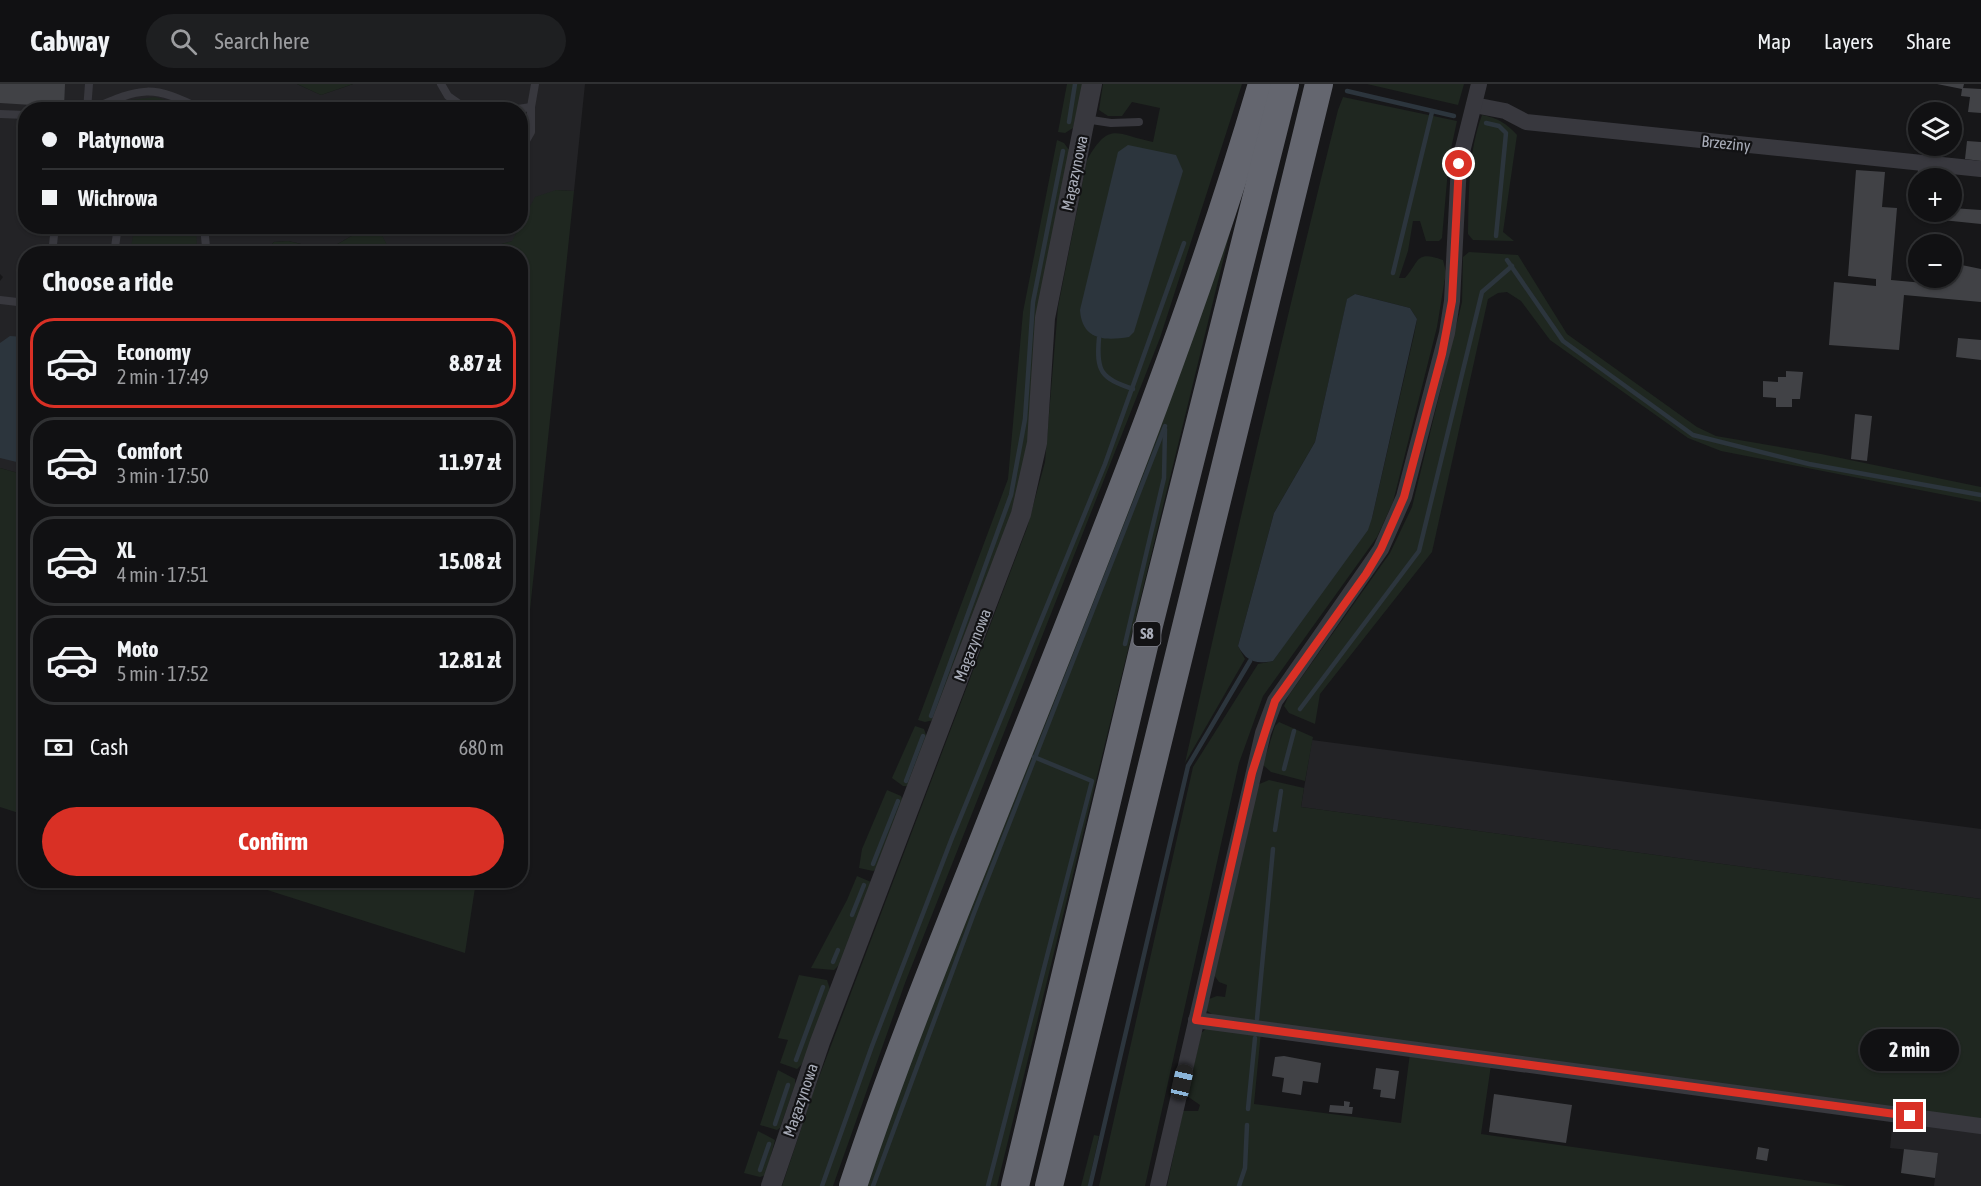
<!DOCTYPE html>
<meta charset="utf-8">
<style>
:root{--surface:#111113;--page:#1e1f21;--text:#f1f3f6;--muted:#9c9da0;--line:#303133;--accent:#d93025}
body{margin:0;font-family:"Asap Condensed",sans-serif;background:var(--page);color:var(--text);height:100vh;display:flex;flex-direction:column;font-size:22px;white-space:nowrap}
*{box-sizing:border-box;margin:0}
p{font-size:20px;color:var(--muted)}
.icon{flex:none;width:33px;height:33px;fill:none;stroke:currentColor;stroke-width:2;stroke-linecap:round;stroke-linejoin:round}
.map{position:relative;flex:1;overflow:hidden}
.panel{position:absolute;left:18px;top:162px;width:510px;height:642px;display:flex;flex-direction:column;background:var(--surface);border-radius:24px;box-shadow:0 2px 4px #0004,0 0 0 2px var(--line)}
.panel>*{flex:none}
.banner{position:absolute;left:18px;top:18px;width:510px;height:132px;border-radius:24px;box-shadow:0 2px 4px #0004,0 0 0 2px var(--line);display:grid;align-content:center;height:132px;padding:0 24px;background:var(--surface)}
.controls{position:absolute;left:1908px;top:18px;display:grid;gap:12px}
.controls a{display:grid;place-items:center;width:54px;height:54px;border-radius:50%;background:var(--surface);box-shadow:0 2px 4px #0004,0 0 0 2px var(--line);font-size:30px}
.end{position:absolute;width:27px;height:27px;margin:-14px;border:8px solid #d93025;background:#fff;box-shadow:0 0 0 3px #fff}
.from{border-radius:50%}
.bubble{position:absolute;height:42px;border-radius:21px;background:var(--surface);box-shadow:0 2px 4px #0004,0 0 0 2px var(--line);font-size:20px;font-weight:700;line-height:42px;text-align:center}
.car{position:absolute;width:18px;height:36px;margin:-18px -9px;border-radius:8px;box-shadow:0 0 4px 2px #0007;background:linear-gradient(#222 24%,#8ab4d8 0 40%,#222 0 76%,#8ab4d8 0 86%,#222 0)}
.banner b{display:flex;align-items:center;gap:21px;height:57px;font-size:22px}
.banner b+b{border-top:2px solid var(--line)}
.banner i{width:15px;height:15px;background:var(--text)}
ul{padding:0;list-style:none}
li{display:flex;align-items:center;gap:18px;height:90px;margin:0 12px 9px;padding:0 12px;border:3px solid var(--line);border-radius:24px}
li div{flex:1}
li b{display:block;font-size:22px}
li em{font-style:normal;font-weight:700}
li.on{border-color:var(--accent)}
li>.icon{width:54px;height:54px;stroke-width:1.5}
h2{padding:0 24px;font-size:27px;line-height:72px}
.pay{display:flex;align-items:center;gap:15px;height:66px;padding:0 24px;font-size:22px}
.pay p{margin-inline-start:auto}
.primary-button{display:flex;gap:12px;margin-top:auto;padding:12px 24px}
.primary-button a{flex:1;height:69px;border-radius:36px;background:var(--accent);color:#fff;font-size:24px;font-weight:700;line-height:69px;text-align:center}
header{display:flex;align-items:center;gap:36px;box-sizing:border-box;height:84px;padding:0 30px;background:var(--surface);border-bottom:2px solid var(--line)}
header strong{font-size:28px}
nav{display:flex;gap:33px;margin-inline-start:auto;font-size:21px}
.search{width:420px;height:54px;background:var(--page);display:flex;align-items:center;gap:15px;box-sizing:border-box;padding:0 21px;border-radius:33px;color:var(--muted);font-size:22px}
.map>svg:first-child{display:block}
.built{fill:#232326;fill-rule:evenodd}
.green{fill:#1f2720}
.water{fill:#2c353d}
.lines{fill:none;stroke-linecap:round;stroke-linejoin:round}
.stream{stroke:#2c353d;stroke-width:4.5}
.building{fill:#414246}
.service{stroke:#38383e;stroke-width:8}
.minor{stroke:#38383e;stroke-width:16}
.tertiary{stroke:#38383e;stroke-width:20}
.motorway{stroke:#64666f;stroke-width:28}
.route{stroke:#d93025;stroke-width:8}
.labels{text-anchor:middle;stroke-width:4.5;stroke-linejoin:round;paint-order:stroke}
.shield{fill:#121214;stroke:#7c7e88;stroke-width:1.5}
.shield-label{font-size:15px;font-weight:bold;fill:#a9adb9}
.street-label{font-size:16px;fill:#a9adb9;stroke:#121214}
</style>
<header>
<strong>Cabway</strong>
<div class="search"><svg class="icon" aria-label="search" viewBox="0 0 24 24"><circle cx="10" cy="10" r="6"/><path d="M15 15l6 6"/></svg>Search here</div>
<nav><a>Map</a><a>Layers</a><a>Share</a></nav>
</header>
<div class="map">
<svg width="1981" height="1102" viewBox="0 0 1981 1102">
<rect width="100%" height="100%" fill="#171719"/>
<!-- built -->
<g class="built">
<path d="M0,0h297l24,11 32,-11h232l-11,107 -18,-1 -35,36 -8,15 -42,12 -80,1 -10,-20h-26l-19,11 -18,3 -30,-7 -14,1 -11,11 -237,1 -1,221 -25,-7v-187l3,-4 -3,-3zM26,26h494v116h-494z"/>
<polygon points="1312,656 1981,745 1981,815 1301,723"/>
<polygon points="1893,1034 1981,1046 1981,1102 1934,1102 1938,1069 1890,1064"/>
</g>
<!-- green -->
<g class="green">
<polygon points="297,0 353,0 321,11"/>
<polygon points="1067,0 1084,0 1073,44 1065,49 1058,48"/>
<path d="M1103,0h139l-82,254 -255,645 -72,203h-51l31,-93 214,-565 18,-66 13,-155 29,-147c23,-40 29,-25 66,-18l7,-34 -28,-6 -10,14h-14l-9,-6z"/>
<polygon points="1367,0 1464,0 1458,21"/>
<polygon points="155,13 171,18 181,25 115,25 131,16"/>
<path d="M1343,13l114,24 -8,37 -7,80 -3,3h-13l-6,-20h-7l-5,30 -9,27h6c15,-17 10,-28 38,-18l3,12 -9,55 -44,175 -16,35 -114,159 -24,67 -94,423h-46l94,-419 65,-103 15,-3 99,-143 42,-183 3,-16 -7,-11 -55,-14 -8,6 -32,142 -41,71 -36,133 7,13 -60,104c49,-219 99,-436 153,-653z"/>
<path d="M1482,31c16,3 24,8 35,20l-14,97 11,9 -41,-1 -5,-6c1,-39 0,-82 14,-119z"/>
<polygon points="1057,56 1064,59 1069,66 1024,386 1015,420 934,636 925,638 918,636 1008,395 1023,228"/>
<polygon points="556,106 574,107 528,545 521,580 520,170 471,169 512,157 535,113"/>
<polygon points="155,143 196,143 197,164 194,169 135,169 131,163 133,152 154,147"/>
<polygon points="1231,144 997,1102 863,1102"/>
<polygon points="381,149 391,169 263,169 274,158 288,157 318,164 336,161 355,150"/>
<polygon points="1469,168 1518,171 1567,250 1697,343 1716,352 1821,370 1981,403 1981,418 1721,367 1688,354 1550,256 1521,217 1507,208 1498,209 1488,215 1432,468 1320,610 1315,640 1289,629 1284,622 1289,611 1390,469 1412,423 1462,218 1463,173"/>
<polygon points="0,384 25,391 25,731 0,723"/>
<polygon points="1279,638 1313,653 1305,697 1271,688 1263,681 1275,642"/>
<polygon points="915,642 924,645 927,654 908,702 903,702 892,694"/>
<polygon points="1269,696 1304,704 1301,723 1981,815 1981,1038 1213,931 1206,926 1209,915 1217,912 1225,913 1227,901 1219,898 1214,891 1257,701"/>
<polygon points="887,706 901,712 903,717 877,785 873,787 859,784 862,765"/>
<polygon points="857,792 871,798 840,880 834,886 811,884 847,816"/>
<polygon points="239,797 476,797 465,869"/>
<polygon points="799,891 827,896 831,908 804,978 797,985 780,979 788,956 778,954"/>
<polygon points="1206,945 1261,948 1254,1020 1401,1039 1410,969 1491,981 1481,1050 1847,1102 1167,1102 1183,1027 1198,1027 1200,1021 1187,1012 1201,949"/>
<polygon points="778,986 795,995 795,1001 780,1044 777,1046 760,1041"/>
<polygon points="758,1047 775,1056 766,1091 760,1093 744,1089"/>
<polygon points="1094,1051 1099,1052 1088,1102 1081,1102"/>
</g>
<!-- water -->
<g class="water">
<path d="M1128,61l48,10 7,16 -49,161 -5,5c-25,4 -47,3 -49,-27l38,-158z"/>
<path d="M1355,210l55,14 7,11 -45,199 -4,12 -95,131c-18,3 -26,1 -35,-15l36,-133 41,-71 32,-143z"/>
<polygon points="10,252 25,253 25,380 0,374 0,259"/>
</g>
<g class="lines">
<!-- stream -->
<g class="stream">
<polyline points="1347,7 1454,32"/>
<polyline points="1069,38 1075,0"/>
<polyline points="1486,39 1499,42 1506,49 1496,152"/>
<polyline points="1507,176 1563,257 1693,351 1809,380 1981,411"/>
<polyline points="1393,189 1432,28"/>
<path d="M1099,254c-3,34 2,40 34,51"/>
<polyline points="1125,560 1164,394 1165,345"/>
<polyline points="1300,625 1419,467 1482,208 1512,182"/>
<polyline points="931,632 1011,411 1025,335 1033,218 1063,67"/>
<polyline points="1284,685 1294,647"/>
<polyline points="906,697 923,652"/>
<polyline points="1275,746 1281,707"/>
<polyline points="873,780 898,717"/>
<polyline points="852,831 864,801"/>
<polyline points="833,878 838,866"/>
<polyline points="1257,935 1273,765"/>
<polyline points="796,976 823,903"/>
<polyline points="1248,1025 1255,954"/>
<polyline points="775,1040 788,1001"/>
<polyline points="760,1086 769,1060"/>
<polyline points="822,1102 872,962 952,754 1105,380 1184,159"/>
<polyline points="873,1102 974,829 1165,342"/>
<polyline points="988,1102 1092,697 1034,673"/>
<polyline points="1090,1102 1188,682 1250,577"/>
<polyline points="1239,1102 1245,1084 1247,1041"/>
</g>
</g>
<!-- building -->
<g class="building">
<polygon points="0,0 65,0 64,23 0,19"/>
<polygon points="1937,0 1964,0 1963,4 1981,5 1981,29 1968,28 1970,13 1961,12 1962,5"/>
<polygon points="1967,57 1981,58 1981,77 1965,75"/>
<polygon points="1856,86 1885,88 1882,123 1897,124 1891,196 1935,200 1936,194 1952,194 1952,179 1981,185 1981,218 1904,211 1899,266 1829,261 1834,198 1876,202 1876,195 1848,192"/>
<polygon points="1918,86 1946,89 1946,94 1918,94 1918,126 1914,125"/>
<polygon points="1952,124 1981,126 1981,140 1942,136 1943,128 1952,128"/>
<polygon points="1958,254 1981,256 1981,276 1956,273"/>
<polygon points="1786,287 1803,288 1800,315 1792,315 1792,323 1776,323 1776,314 1763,313 1763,297 1778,298 1778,293 1786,293"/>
<polygon points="1855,330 1872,332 1867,377 1851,375"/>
<polygon points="1284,972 1321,979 1318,999 1303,997 1301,1011 1282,1008 1284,994 1272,992 1275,973"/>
<polygon points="1376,984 1399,987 1395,1015 1380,1013 1381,1006 1373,1005"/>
<polygon points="1494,1010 1572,1021 1566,1059 1489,1048"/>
<polygon points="1344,1017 1350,1018 1349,1023 1353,1023 1352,1030 1329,1028 1330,1021 1344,1022"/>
<polygon points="1758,1063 1769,1065 1767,1077 1756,1075"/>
<polygon points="1904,1065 1938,1069 1935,1094 1901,1089"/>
</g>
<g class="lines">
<!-- service -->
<g class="service">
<polyline points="441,0 448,12 468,26"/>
<polyline points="87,26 89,0"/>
<path d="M90,26c53,-23 61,-26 113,0"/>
<polyline points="511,26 531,23"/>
<polyline points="0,30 26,31"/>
<polyline points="1085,35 1111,39 1139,38"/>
<polyline points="520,67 531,48 531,23 535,0"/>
<polyline points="52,166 75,170"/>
<polyline points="52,170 55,142"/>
<polyline points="114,170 118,142"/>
<polyline points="203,170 206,163 204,142"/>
<polyline points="0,216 26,219"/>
</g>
<!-- minor -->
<g class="minor">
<polyline points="1474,21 1505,27 1526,38 1981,85"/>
<polyline points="1196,936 1981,1042"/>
<polyline points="1158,1102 1263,649 1275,617 1381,465 1404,413 1447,249 1452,217 1459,80 1479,0"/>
</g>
<!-- tertiary -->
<polyline class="tertiary" points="771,1102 820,958 1021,430 1037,359 1045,234 1092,0"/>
<!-- motorway -->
<g class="motorway">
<path d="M853,1102c37,-112 81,-222 125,-332 100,-254 207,-507 284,-770"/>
<polyline points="1015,1102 1149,541 1285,0"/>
<polyline points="1049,1102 1319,0"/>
</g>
</g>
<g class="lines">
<!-- route -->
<polyline class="route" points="1459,80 1452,217 1442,270 1404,413 1381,465 1366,490 1275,617 1252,689 1196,936 1910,1032"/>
</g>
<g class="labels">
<!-- shield labels -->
<rect class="shield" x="1133.5" y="538" width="27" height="24" rx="4.5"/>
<g class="shield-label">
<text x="1147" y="555">S8</text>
</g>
<!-- street labels -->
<g class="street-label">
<text transform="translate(1726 59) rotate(6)" y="6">Brzeziny</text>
<text transform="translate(1074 89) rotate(-78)" y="6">Magazynowa</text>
<text transform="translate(972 561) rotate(-69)" y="6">Magazynowa</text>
<text transform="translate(800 1016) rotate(-71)" y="6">Magazynowa</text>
</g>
</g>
</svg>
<div class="controls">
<a><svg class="icon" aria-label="layers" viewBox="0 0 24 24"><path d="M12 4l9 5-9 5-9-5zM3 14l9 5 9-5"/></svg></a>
<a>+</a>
<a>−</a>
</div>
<i class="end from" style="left:1459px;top:80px"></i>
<i class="end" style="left:1910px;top:1032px"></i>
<div class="bubble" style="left:1860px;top:945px;width:99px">2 min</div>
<i class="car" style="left:1182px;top:998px;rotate:13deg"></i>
<div class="banner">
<b><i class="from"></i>Platynowa</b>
<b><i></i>Wichrowa</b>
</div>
<section class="panel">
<h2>Choose a ride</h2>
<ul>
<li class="on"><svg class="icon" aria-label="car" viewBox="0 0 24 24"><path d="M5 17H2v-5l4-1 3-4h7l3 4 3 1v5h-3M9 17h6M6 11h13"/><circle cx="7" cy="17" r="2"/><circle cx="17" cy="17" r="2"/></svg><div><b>Economy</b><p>2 min · 17:49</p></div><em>8.87 zł</em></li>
<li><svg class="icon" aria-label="car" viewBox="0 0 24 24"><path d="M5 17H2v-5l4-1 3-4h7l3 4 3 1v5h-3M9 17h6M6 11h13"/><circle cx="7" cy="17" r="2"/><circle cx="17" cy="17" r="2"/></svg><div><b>Comfort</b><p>3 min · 17:50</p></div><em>11.97 zł</em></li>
<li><svg class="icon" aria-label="car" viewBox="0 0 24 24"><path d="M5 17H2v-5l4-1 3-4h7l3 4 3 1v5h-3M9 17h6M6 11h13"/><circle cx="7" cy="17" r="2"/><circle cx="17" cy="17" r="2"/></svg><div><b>XL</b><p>4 min · 17:51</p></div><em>15.08 zł</em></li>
<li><svg class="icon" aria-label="car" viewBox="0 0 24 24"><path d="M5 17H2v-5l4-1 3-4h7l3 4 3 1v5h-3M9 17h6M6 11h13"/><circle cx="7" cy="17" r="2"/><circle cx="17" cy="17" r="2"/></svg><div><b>Moto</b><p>5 min · 17:52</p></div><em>12.81 zł</em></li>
</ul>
<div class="pay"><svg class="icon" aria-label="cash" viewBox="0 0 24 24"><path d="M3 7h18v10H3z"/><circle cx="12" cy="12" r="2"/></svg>Cash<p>680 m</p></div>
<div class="primary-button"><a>Confirm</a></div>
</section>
</div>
